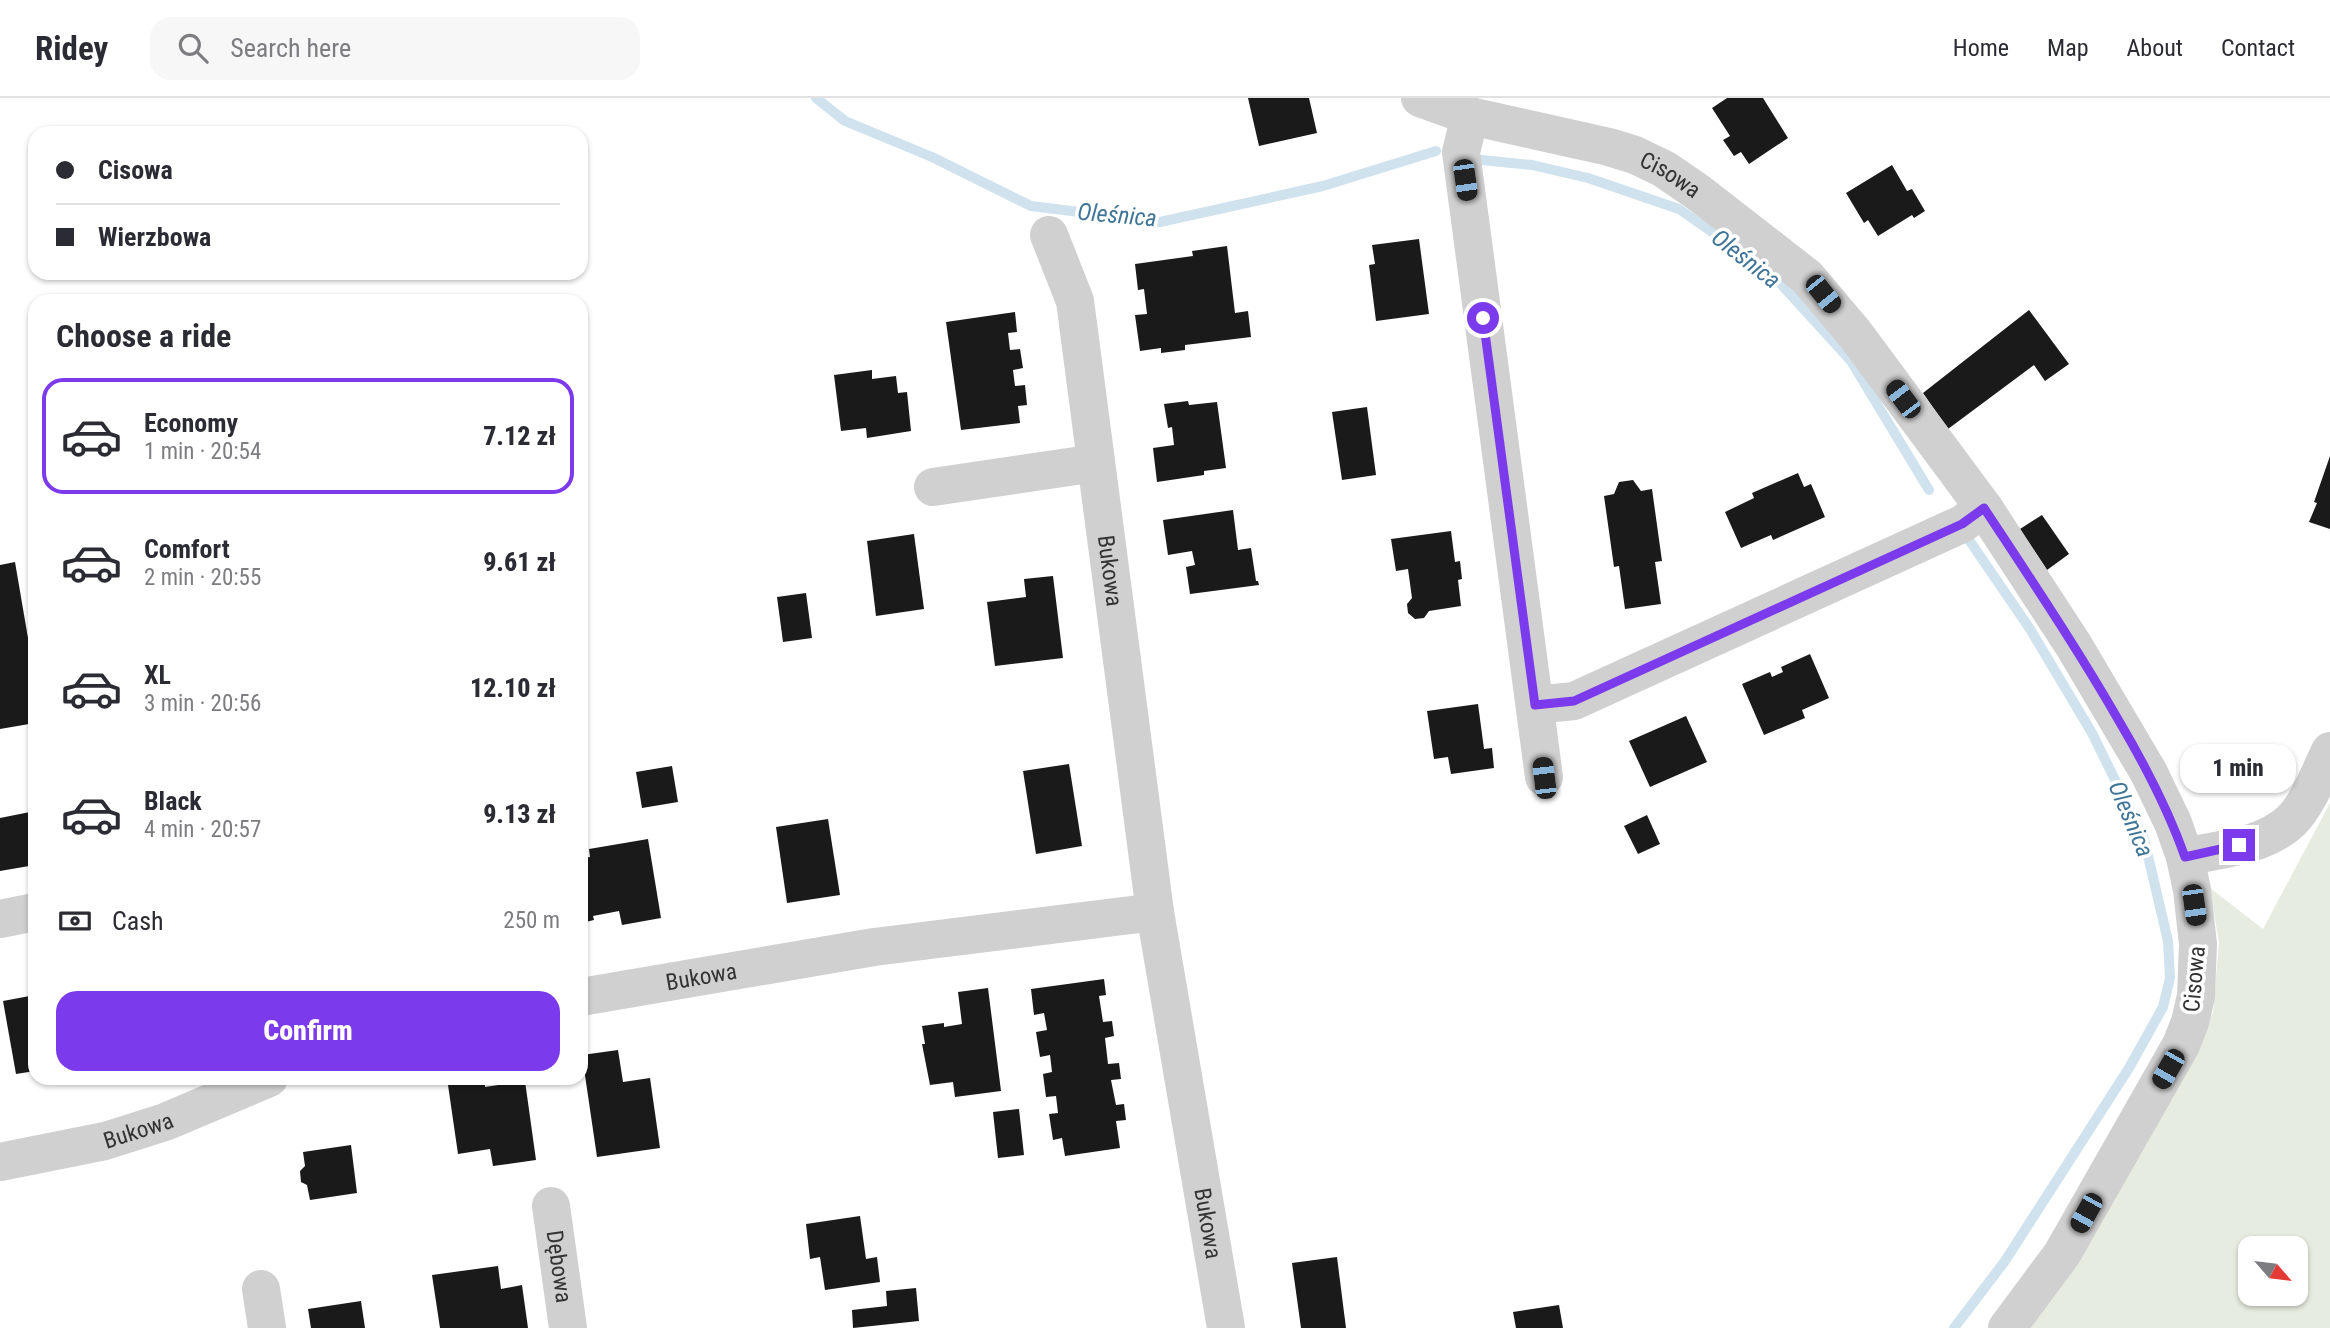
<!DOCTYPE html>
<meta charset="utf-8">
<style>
:root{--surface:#fff;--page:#f7f7f7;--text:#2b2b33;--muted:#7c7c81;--line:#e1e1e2;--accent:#7c3aed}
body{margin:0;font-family:"Roboto Condensed",sans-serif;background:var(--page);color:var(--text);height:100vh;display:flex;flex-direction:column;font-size:26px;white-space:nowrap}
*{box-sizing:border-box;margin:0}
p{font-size:23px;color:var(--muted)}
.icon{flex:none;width:38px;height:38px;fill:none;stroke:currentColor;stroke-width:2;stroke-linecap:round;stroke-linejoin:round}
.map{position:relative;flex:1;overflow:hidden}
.side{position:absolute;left:28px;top:196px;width:560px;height:791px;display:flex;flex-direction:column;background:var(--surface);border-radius:21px;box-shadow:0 2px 5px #0004}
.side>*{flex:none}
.hud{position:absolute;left:28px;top:28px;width:560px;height:154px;border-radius:21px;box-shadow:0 2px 5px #0004;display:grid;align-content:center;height:154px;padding:0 28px;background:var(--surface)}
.needle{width:46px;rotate:118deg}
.fabs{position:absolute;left:2238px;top:1138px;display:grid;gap:14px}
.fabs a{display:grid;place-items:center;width:70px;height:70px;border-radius:14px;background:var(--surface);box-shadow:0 2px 5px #0004;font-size:35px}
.end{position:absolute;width:32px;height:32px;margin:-16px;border:9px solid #7c3aed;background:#fff;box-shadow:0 0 0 4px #fff}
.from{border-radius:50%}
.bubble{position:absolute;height:49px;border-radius:21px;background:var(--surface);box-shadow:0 2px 5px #0004;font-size:23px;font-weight:800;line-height:49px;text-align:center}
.car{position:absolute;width:21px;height:42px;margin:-21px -10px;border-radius:9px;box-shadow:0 0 5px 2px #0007;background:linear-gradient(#222 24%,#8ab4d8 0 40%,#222 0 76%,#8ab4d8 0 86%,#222 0)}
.hud b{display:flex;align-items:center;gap:24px;height:66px;font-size:26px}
.hud b+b{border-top:2px solid var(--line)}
.hud i{width:18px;height:18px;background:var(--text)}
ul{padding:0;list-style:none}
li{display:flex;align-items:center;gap:21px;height:116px;margin:0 14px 10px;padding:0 14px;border:4px solid transparent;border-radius:21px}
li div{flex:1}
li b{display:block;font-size:26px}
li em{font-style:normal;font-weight:800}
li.on{border-color:var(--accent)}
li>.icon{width:63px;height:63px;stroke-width:1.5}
h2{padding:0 28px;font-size:32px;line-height:84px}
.pay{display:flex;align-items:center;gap:18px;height:77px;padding:0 28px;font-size:26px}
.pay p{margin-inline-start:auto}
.primary-button{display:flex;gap:14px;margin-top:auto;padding:14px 28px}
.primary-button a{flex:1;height:80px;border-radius:21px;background:var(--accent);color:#fff;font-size:28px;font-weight:800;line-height:80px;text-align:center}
header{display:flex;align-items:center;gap:42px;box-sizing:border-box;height:98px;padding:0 35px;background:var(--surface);border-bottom:2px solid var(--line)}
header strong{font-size:33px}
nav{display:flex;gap:38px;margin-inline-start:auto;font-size:24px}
.search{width:490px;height:63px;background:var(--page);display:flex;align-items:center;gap:18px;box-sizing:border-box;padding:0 24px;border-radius:21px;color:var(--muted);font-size:26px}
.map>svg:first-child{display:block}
.green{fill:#e6ecdf;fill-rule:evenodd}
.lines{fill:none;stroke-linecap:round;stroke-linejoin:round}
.stream{stroke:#cfe2ee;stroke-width:10}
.building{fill:#1a1a1a}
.minor{stroke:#d0d0d0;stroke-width:38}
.route{stroke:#7c3aed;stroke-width:9}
.labels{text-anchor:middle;stroke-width:7;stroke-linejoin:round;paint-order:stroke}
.street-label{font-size:23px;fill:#333;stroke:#fff}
.water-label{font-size:24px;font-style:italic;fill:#3f7597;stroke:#fff}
</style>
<header>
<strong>Ridey</strong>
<div class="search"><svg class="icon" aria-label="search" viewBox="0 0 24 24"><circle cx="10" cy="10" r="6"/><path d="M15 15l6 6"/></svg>Search here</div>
<nav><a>Home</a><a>Map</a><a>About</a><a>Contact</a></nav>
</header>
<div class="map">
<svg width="2330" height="1230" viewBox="0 0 2330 1230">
<rect width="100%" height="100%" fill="#fff"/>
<!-- green -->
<path class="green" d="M2330,705v525h-306l172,-278 17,-38 6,-69 -9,-55 53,41zM2250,1150h46v45h-46z"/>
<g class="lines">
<!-- stream -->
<g class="stream">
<polyline points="816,0 845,23 932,59 1031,108 1160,124 1323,88 1436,53"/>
<polyline points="1472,61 1532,67 1588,80 1679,111 1771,175 1851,263 1929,392"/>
<polyline points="1954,1230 2005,1163 2129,970 2163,909 2170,880 2168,843 2144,741 2092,635 2030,531 1967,439"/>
</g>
</g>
<!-- building -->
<g class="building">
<polygon points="1248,0 1309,0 1317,35 1259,48"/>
<polygon points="1727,0 1763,0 1788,40 1749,66 1741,54 1734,58 1723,42 1730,38 1712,10"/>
<polygon points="1892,67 1907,93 1912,91 1925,113 1914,120 1912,117 1878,138 1868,122 1864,125 1846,95"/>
<polygon points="1419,141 1429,216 1376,223 1369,167 1375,166 1372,147"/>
<polygon points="1227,148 1235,215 1248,213 1251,239 1185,247 1185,252 1161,255 1161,250 1140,253 1135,217 1147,216 1144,191 1138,192 1135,166 1193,158 1192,153"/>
<polygon points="2029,212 2069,266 2045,283 2034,267 1948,331 1923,295"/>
<polygon points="1015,214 1017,234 1008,235 1010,252 1020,251 1023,270 1013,272 1015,288 1025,287 1027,307 1018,308 1020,325 961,332 946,224"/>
<polygon points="872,272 872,281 896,278 898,295 907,294 911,333 867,340 866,330 841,333 834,277"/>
<polygon points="1188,303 1189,307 1217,304 1226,370 1204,373 1204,377 1157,384 1153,350 1174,347 1172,329 1168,330 1164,306"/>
<polygon points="1367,309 1376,377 1342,382 1332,314"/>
<polygon points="2330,358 2330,431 2309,424 2317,405 2314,404"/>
<polygon points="1798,375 1804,389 1811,386 1825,419 1773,442 1771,437 1741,450 1725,414 1754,400 1752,395"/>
<polygon points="1633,382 1641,393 1652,391 1662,463 1655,464 1661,506 1625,511 1619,468 1614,469 1604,398 1614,396 1619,384"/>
<polygon points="1233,412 1238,452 1251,450 1256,483 1258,483 1259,487 1190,496 1186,469 1195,467 1192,453 1168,457 1163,422"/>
<polygon points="2042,417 2069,456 2047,472 2020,431"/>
<polygon points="1451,433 1455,464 1460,463 1462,481 1458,482 1461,508 1429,513 1424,520 1415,521 1408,515 1407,506 1412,500 1408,471 1396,473 1391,441"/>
<polygon points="914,436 924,511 876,518 867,443"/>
<polygon points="15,464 35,581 35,625 0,631 0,467"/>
<polygon points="1053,478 1063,560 995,568 987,504 1026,499 1024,481"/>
<polygon points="806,495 812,540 783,544 777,499"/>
<polygon points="1810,556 1829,600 1802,612 1805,620 1764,637 1742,586 1770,574 1772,579 1783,574 1781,569"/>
<polygon points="1478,606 1484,651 1492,650 1494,670 1451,676 1448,659 1434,661 1427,613"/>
<polygon points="1686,618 1707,664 1650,689 1629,643"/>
<polygon points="1069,666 1082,748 1036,756 1023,673"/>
<polygon points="672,668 678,704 642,710 636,674"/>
<polygon points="35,713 35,767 0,773 0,720"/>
<polygon points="1647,717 1660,746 1638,756 1624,728"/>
<polygon points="828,721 840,797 787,805 776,729"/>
<polygon points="648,741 661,820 622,827 619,813 593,818 594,822 581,825 581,760 590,759 589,751"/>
<polygon points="1104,881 1106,897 1099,898 1103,924 1112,923 1114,938 1105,940 1108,966 1119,965 1121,981 1111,982 1116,1007 1124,1006 1126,1022 1116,1023 1120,1050 1065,1058 1062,1040 1053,1042 1049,1016 1058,1015 1056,998 1046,999 1043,976 1052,974 1050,957 1040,959 1036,934 1047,932 1044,915 1034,917 1031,891"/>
<polygon points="988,890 1001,993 955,999 953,984 930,987 922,946 925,946 922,928 944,925 944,929 962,926 958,894"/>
<polygon points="35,897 35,973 16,976 3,903"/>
<polygon points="618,952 623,984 650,980 660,1050 597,1059 582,957"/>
<polygon points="485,982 485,989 525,983 536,1062 493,1068 490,1051 458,1056 448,987"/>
<polygon points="1019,1011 1024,1057 998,1060 993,1014"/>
<polygon points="351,1047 357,1095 310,1102 307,1087 301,1084 300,1073 305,1068 303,1054"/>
<polygon points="860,1118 866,1161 877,1159 880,1184 825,1192 820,1159 810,1161 806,1126"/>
<polygon points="1337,1159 1346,1230 1301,1230 1292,1165"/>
<polygon points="498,1168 501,1191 522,1187 528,1230 440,1230 432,1177"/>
<polygon points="916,1190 919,1223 853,1230 852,1212 887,1208 886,1193"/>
<polygon points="361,1203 365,1230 311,1230 308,1211"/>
<polygon points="1559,1207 1563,1230 1516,1230 1513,1214"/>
</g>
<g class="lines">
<!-- minor -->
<g class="minor">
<polyline points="1420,0 1470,18 1461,54 1544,679"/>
<path id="s1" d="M1470,18l139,31 26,8 29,14 35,24 108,84 48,57 129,174 90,138 75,127 24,50 12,34 7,33 6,54 -2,52 -6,26 -9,23 -119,209 -55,74"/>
<path id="s2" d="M1049,137l26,66 80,611 71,416"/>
<polyline points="933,389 1096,365"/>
<polyline points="1535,607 1574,603 1962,426 1984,410"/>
<path d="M2185,759c35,-8 78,-10 106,-36 18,-18 28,-48 39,-70"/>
<polyline points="0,821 35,814"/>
<path id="s3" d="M581,899l293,-50 281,-35"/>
<path id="s4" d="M0,1064l105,-21 60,-19 104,-44"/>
<path id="s5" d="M551,1108l17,122"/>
<polyline points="261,1191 267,1230"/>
</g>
</g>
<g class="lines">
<!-- route -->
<path class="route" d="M1483,220l52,387 39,-4 388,-177 22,-16c46,70 93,140 135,213 26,44 49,88 66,136l54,-12"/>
</g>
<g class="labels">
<!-- street labels -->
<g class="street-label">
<text dy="8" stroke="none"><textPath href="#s1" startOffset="210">Cisowa</textPath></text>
<text dy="8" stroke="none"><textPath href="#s2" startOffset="343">Bukowa</textPath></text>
<text dy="8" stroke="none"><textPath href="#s3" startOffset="122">Bukowa</textPath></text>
<text transform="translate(2194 881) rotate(-85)" y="8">Cisowa</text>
<text dy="8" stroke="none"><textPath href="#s4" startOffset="142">Bukowa</textPath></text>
<text dy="8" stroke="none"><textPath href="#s2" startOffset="1003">Bukowa</textPath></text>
<text dy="8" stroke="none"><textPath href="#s5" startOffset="61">Dębowa</textPath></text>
</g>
<!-- water labels -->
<g class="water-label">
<text transform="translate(1117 117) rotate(5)" y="8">Oleśnica</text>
<text transform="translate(1746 161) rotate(38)" y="8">Oleśnica</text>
<text transform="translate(2131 721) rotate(67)" y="8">Oleśnica</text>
</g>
</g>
</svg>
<div class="fabs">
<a><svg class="needle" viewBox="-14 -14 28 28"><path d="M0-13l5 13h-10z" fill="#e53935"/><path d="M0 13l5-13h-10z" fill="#7c7c81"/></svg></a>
</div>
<i class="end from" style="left:1483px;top:220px"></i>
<i class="end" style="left:2239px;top:747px"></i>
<div class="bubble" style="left:2180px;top:646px;width:116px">1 min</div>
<i class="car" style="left:1465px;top:82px;rotate:172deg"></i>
<i class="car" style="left:1823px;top:196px;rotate:141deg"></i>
<i class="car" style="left:1903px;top:301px;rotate:323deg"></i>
<i class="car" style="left:1544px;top:680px;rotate:353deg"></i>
<i class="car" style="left:2194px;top:807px;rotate:172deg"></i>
<i class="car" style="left:2168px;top:971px;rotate:210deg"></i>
<i class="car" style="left:2086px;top:1115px;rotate:209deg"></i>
<div class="hud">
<b><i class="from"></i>Cisowa</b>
<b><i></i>Wierzbowa</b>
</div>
<section class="side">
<h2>Choose a ride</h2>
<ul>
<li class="on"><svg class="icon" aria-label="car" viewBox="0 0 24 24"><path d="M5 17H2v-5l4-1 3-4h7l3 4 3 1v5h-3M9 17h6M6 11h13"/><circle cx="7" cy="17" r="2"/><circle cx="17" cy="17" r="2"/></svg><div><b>Economy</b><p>1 min · 20:54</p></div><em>7.12 zł</em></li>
<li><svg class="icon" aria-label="car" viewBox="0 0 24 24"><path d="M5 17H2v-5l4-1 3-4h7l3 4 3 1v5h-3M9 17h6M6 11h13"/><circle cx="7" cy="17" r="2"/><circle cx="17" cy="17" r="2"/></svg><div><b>Comfort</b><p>2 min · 20:55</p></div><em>9.61 zł</em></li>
<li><svg class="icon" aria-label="car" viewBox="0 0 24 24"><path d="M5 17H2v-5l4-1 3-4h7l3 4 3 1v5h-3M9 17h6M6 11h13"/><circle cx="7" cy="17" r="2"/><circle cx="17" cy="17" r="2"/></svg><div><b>XL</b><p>3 min · 20:56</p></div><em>12.10 zł</em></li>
<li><svg class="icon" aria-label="car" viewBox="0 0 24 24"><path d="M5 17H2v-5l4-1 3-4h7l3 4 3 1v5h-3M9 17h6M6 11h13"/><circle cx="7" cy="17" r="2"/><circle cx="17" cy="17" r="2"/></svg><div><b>Black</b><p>4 min · 20:57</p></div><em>9.13 zł</em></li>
</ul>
<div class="pay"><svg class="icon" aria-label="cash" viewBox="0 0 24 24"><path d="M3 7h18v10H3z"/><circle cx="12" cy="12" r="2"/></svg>Cash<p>250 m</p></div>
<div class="primary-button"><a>Confirm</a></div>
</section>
</div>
